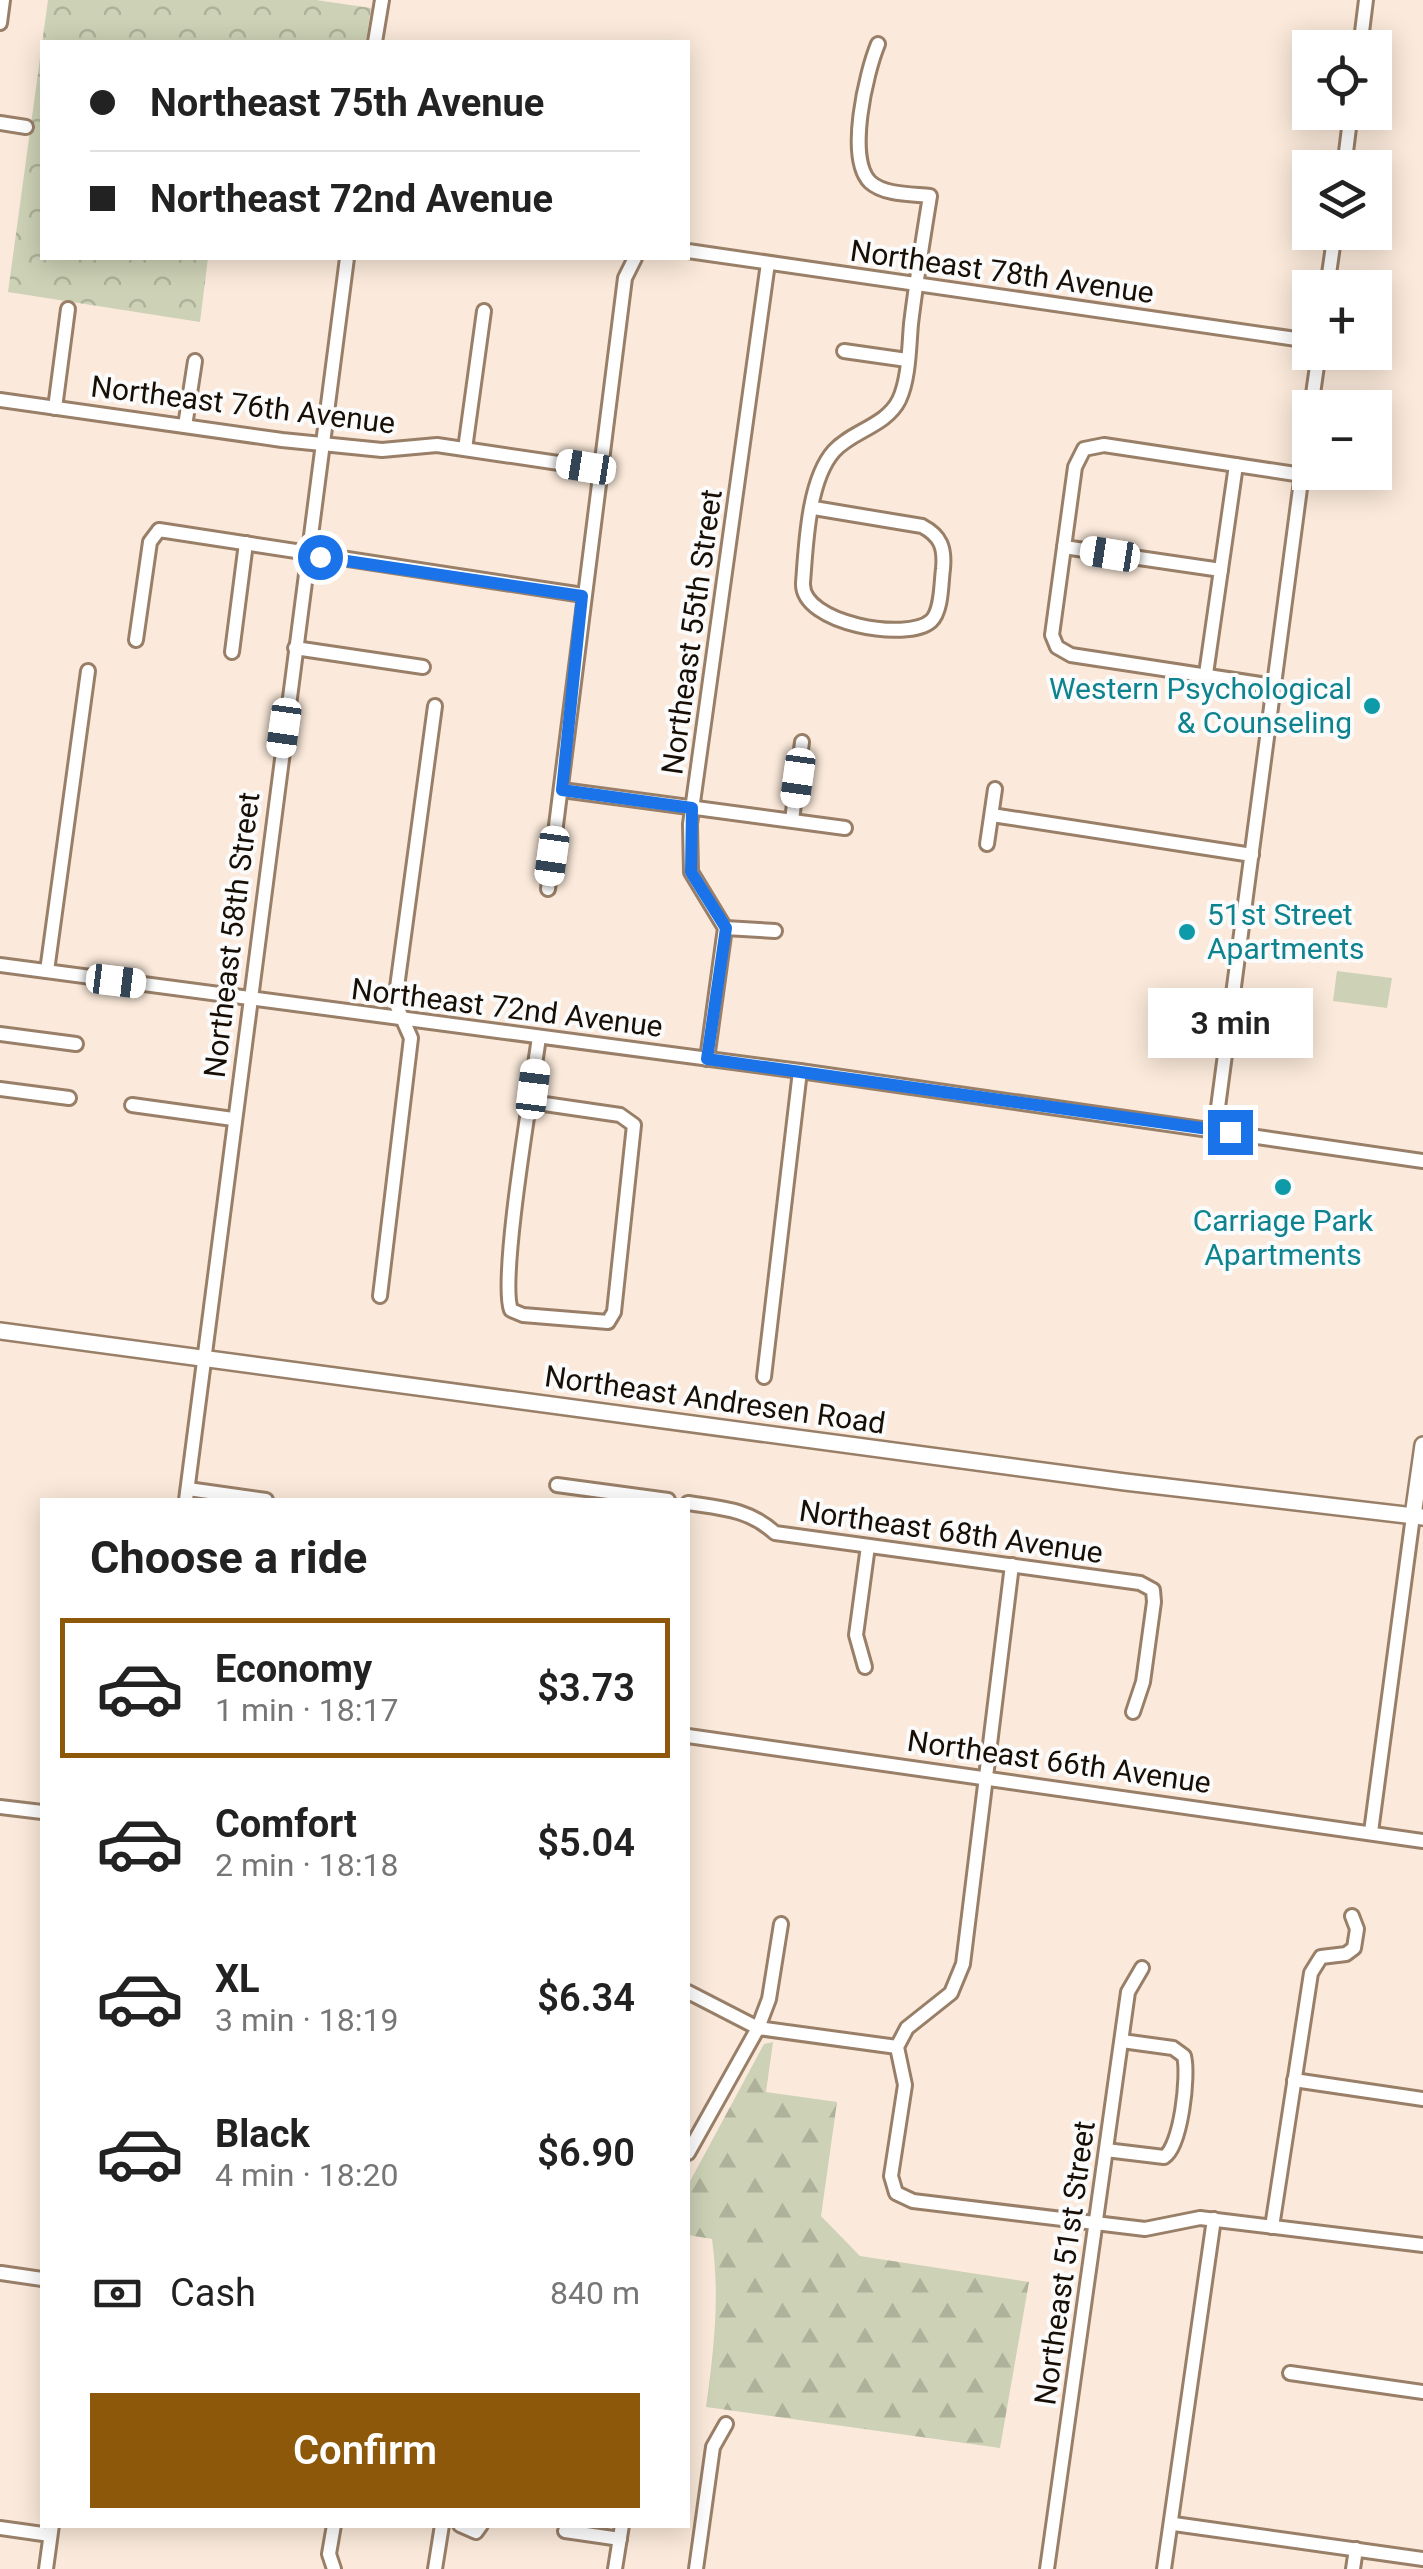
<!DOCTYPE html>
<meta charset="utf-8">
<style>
:root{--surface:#fff;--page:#f2f2f2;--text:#222;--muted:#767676;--line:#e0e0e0;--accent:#8d5809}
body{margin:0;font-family:Roboto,sans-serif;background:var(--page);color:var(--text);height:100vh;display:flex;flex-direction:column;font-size:38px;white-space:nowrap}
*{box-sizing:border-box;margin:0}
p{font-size:32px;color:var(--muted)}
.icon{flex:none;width:55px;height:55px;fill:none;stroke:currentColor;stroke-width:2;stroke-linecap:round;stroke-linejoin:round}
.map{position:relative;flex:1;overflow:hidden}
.drawer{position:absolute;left:40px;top:1498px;width:650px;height:1030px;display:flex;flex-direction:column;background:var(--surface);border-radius:0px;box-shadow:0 5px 25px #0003}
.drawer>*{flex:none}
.top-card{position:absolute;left:40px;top:40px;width:650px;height:220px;border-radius:0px;box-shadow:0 5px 25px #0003;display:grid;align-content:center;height:220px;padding:0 50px;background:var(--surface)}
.controls{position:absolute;left:1292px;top:30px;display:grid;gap:20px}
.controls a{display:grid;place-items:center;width:100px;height:100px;border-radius:0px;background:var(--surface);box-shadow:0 5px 25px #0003;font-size:50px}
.end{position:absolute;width:45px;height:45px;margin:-22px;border:12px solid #1a73e8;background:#fff;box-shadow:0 0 0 5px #fff}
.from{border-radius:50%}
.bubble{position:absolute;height:70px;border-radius:0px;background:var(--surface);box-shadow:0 5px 25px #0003;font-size:32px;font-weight:600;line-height:70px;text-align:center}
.car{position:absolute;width:30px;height:60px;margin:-30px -15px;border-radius:12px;box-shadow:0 0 8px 2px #0007;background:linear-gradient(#fff 24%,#345 0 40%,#fff 0 76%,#345 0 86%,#fff 0)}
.top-card b{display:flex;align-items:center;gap:35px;height:95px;font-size:38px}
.top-card b+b{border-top:2px solid var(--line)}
.top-card i{width:25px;height:25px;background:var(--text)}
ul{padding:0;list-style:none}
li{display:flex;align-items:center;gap:30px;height:140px;margin:0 20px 15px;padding:0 30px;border:5px solid transparent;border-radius:0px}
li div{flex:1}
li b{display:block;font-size:38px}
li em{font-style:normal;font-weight:600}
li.active{border-color:var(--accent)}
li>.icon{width:90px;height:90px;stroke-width:1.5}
h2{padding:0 50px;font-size:45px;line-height:120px}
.pay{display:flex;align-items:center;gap:25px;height:110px;padding:0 50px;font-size:38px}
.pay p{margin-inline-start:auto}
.primary-button{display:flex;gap:20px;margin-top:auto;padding:20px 50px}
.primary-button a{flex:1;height:115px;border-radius:0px;background:var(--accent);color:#fff;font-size:40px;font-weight:600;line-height:115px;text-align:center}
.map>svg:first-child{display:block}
.grass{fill:#cdd1b5}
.forest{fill:url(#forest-firs)}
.park{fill:url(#park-crowns)}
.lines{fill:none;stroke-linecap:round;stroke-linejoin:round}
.minor-casing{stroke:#997f68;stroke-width:18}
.major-casing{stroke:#997f68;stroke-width:20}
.minor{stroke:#fff;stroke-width:12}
.major{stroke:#fff;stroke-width:15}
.route{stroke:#1a73e8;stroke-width:12}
.culture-dot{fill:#0f9aa8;stroke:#fbfbfb;stroke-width:4}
.labels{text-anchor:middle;stroke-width:8;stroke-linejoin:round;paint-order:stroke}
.street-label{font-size:30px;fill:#170e05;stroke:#fbfbfb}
.culture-label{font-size:30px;fill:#0d838f;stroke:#fbfbfb;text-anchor:end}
</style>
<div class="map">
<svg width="1423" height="2569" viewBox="0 0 1423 2569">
<defs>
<pattern id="forest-firs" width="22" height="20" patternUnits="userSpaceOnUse" patternTransform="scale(2.5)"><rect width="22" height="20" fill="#cdd1b5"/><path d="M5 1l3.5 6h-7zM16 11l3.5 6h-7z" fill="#afb29a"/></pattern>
<pattern id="park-crowns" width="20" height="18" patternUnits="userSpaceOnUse" patternTransform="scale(2.5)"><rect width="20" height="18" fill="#cdd1b5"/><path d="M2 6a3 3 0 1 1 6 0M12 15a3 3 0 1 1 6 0" fill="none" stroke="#afb29a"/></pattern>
</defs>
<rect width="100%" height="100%" fill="#fbeadb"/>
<!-- grass -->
<polygon class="grass" points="1337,971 1392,978 1387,1008 1333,1001"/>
<!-- forest -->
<path class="forest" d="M773,2042l-7,50 71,10 -16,114 39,40 169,26 -29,166 -294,-41c8,-58 14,-110 6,-168l-24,-4v-50l76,-141z"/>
<!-- park -->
<polygon class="park" points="48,0 316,0 371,8 366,42 42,42 42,258 208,258 200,322 8,292"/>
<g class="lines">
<!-- minor casing -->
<g class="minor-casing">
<g id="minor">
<polyline points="0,23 3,0"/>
<polyline points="375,42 382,0"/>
<polyline points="1360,48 1366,0"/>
<polyline points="0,123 26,127"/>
<polyline points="1344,168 1351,112"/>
<polyline points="688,251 1310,341"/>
<polyline points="1327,288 1335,232"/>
<polyline points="844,351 907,360"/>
<polyline points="0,400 282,440 382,450 437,445 599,469"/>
<polyline points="55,408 68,309"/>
<polyline points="1311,408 1319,352"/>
<polyline points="185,426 195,361"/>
<polyline points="465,449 484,311"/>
<path d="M814,508l108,18c19,10 23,22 21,43 -2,14 -1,42 -12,52 -23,21 -130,3 -128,-38 3,-38 5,-103 31,-132 18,-20 52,-25 65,-51 10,-21 10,-53 12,-76 5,-42 12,-85 19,-128 -18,-2 -46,-1 -60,-14 -24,-24 -4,-109 8,-138"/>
<polyline points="1064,547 1221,570"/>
<polyline points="136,640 150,542 159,530 583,595"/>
<polyline points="295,648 423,667"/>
<polyline points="232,652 246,543"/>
<polyline points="1206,674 1236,465"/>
<polyline points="1274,686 1071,655 1057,647 1052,635 1075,467 1084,449 1104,445 1302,475"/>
<polyline points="562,790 845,828"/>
<polyline points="992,815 1252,855"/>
<polyline points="792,820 802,742"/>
<polyline points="987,844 995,789"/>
<polyline points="548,889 625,278 635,258"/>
<polyline points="725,928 775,931"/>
<polyline points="0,965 800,1071 1423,1161"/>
<polyline points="47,971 88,671"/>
<polyline points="0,1034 76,1044"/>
<polyline points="707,1059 725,928 691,872 690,824 768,263"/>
<polyline points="0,1089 69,1098"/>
<path d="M531,1102l89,13 14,10 -20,187 -6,10 -85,-7 -12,-5c-12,-32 22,-227 28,-273"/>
<polyline points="132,1105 233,1119"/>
<polyline points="1215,1130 1310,413"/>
<polyline points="380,1296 411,1038 395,1002 435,706"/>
<polyline points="764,1377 800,1071"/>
<polyline points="557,1485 668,1500"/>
<polyline points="188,1489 266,1500"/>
<polyline points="186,1500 347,258"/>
<path d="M688,1503c33,5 61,6 87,30l365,50 13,7 1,12 -11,80 -10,30"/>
<polyline points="1012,1565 963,1964 951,1993 907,2028 897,2047 905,2085 891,2176 896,2193 913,2201 1145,2229 1200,2218 1423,2245"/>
<polyline points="865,1667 856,1635 868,1546"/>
<polyline points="688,1736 1423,1841"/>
<polyline points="0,1807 42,1812"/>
<polyline points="1371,1832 1413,1516"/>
<polyline points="688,1992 758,2028 897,2047"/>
<polyline points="1294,2080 1423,2099"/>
<path d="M1106,2150l58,7c17,-10 25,-82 20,-101l-11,-8 -51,-7"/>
<polyline points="688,2153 758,2028 769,1999 781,1924"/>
<polyline points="1272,2227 1311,1973 1321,1957 1346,1954 1354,1948 1357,1929 1352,1916"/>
<polyline points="1,2273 42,2279"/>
<polyline points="1290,2373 1423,2392"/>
<polyline points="1174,2524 1423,2559"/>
<polyline points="334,2525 329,2554 334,2569"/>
<polyline points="460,2525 476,2532 481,2525"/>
<polyline points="0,2528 50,2535"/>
<polyline points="565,2531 620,2539"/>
<polyline points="46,2569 52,2525"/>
<polyline points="435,2569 442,2525"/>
<polyline points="615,2569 622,2525"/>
<polyline points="696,2569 713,2447 726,2424"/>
<polyline points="1047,2569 1128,1992 1142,1968"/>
<polyline points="1164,2569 1214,2219"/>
<polyline points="1353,2569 1356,2549"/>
</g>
</g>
<!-- major casing -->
<g class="major-casing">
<g id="major">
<polyline points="0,1331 1125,1482 1423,1517"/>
<polyline points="1413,1516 1423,1445"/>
</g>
</g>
<!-- minor -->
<use href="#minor" class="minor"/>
<!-- major -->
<use href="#major" class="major"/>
</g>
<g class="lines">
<!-- route -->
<polyline class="route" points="320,557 582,596 562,790 692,808 691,872 726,928 707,1059 1230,1132"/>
</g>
<!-- markers -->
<g class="culture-dot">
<circle cx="1372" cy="706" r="10"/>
<circle cx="1187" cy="932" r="10"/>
<circle cx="1283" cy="1187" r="10"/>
</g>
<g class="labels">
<!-- street labels -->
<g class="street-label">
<text transform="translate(1002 272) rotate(8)" y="10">Northeast 78th Avenue</text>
<text transform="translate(243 405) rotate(7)" y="10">Northeast 76th Avenue</text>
<text transform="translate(692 632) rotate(-82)" y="10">Northeast 55th Street</text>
<text transform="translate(232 935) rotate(-83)" y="10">Northeast 58th Street</text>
<text transform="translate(507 1008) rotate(7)" y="10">Northeast 72nd Avenue</text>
<text transform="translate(715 1400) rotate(8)" y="10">Northeast Andresen Road</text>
<text transform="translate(951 1532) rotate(8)" y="10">Northeast 68th Avenue</text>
<text transform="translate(1059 1762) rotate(8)" y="10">Northeast 66th Avenue</text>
<text transform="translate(1065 2263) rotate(-82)" y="10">Northeast 51st Street</text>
</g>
<!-- culture labels -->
<g class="culture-label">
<text x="1352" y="699">Western Psychological<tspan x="1352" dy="34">&amp; Counseling</tspan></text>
<text x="1207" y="925" text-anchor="start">51st Street<tspan x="1207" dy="34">Apartments</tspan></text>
<text x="1283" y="1231" text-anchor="middle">Carriage Park<tspan x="1283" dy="34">Apartments</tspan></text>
</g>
</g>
</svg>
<div class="controls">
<a><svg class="icon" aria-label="locate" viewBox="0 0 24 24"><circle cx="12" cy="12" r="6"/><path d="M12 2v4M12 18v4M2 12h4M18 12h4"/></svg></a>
<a><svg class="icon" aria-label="layers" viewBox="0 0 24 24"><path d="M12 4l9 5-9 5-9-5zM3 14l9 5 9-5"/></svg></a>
<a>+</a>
<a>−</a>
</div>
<i class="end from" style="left:320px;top:557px"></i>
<i class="end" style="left:1230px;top:1132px"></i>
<div class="bubble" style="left:1148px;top:988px;width:165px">3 min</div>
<i class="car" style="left:586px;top:467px;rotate:279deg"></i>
<i class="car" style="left:1110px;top:554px;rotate:279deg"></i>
<i class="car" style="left:284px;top:728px;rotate:188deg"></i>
<i class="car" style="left:798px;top:778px;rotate:188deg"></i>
<i class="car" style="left:552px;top:856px;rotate:188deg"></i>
<i class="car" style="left:116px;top:981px;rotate:97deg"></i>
<i class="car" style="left:533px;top:1089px;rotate:7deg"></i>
<div class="top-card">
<b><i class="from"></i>Northeast 75th Avenue</b>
<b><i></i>Northeast 72nd Avenue</b>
</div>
<section class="drawer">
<h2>Choose a ride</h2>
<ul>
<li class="active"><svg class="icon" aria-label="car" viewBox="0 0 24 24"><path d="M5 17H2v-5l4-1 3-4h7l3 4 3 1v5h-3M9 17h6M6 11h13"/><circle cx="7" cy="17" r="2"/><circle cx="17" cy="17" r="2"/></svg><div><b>Economy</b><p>1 min · 18:17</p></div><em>$3.73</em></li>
<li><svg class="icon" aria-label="car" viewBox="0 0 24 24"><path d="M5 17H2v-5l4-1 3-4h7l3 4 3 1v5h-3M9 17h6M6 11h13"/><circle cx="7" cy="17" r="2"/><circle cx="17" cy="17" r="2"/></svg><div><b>Comfort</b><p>2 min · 18:18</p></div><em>$5.04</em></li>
<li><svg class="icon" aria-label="car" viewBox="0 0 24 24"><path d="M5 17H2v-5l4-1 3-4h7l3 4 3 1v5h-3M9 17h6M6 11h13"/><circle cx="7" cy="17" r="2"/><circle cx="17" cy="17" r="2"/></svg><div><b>XL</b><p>3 min · 18:19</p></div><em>$6.34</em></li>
<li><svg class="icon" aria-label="car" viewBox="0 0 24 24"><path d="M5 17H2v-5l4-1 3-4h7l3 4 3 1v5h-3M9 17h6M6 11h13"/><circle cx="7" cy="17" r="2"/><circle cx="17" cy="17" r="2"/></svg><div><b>Black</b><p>4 min · 18:20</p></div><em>$6.90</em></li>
</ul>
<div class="pay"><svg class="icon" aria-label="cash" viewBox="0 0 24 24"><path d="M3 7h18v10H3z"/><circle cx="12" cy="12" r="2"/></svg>Cash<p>840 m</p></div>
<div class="primary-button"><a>Confirm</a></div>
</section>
</div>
